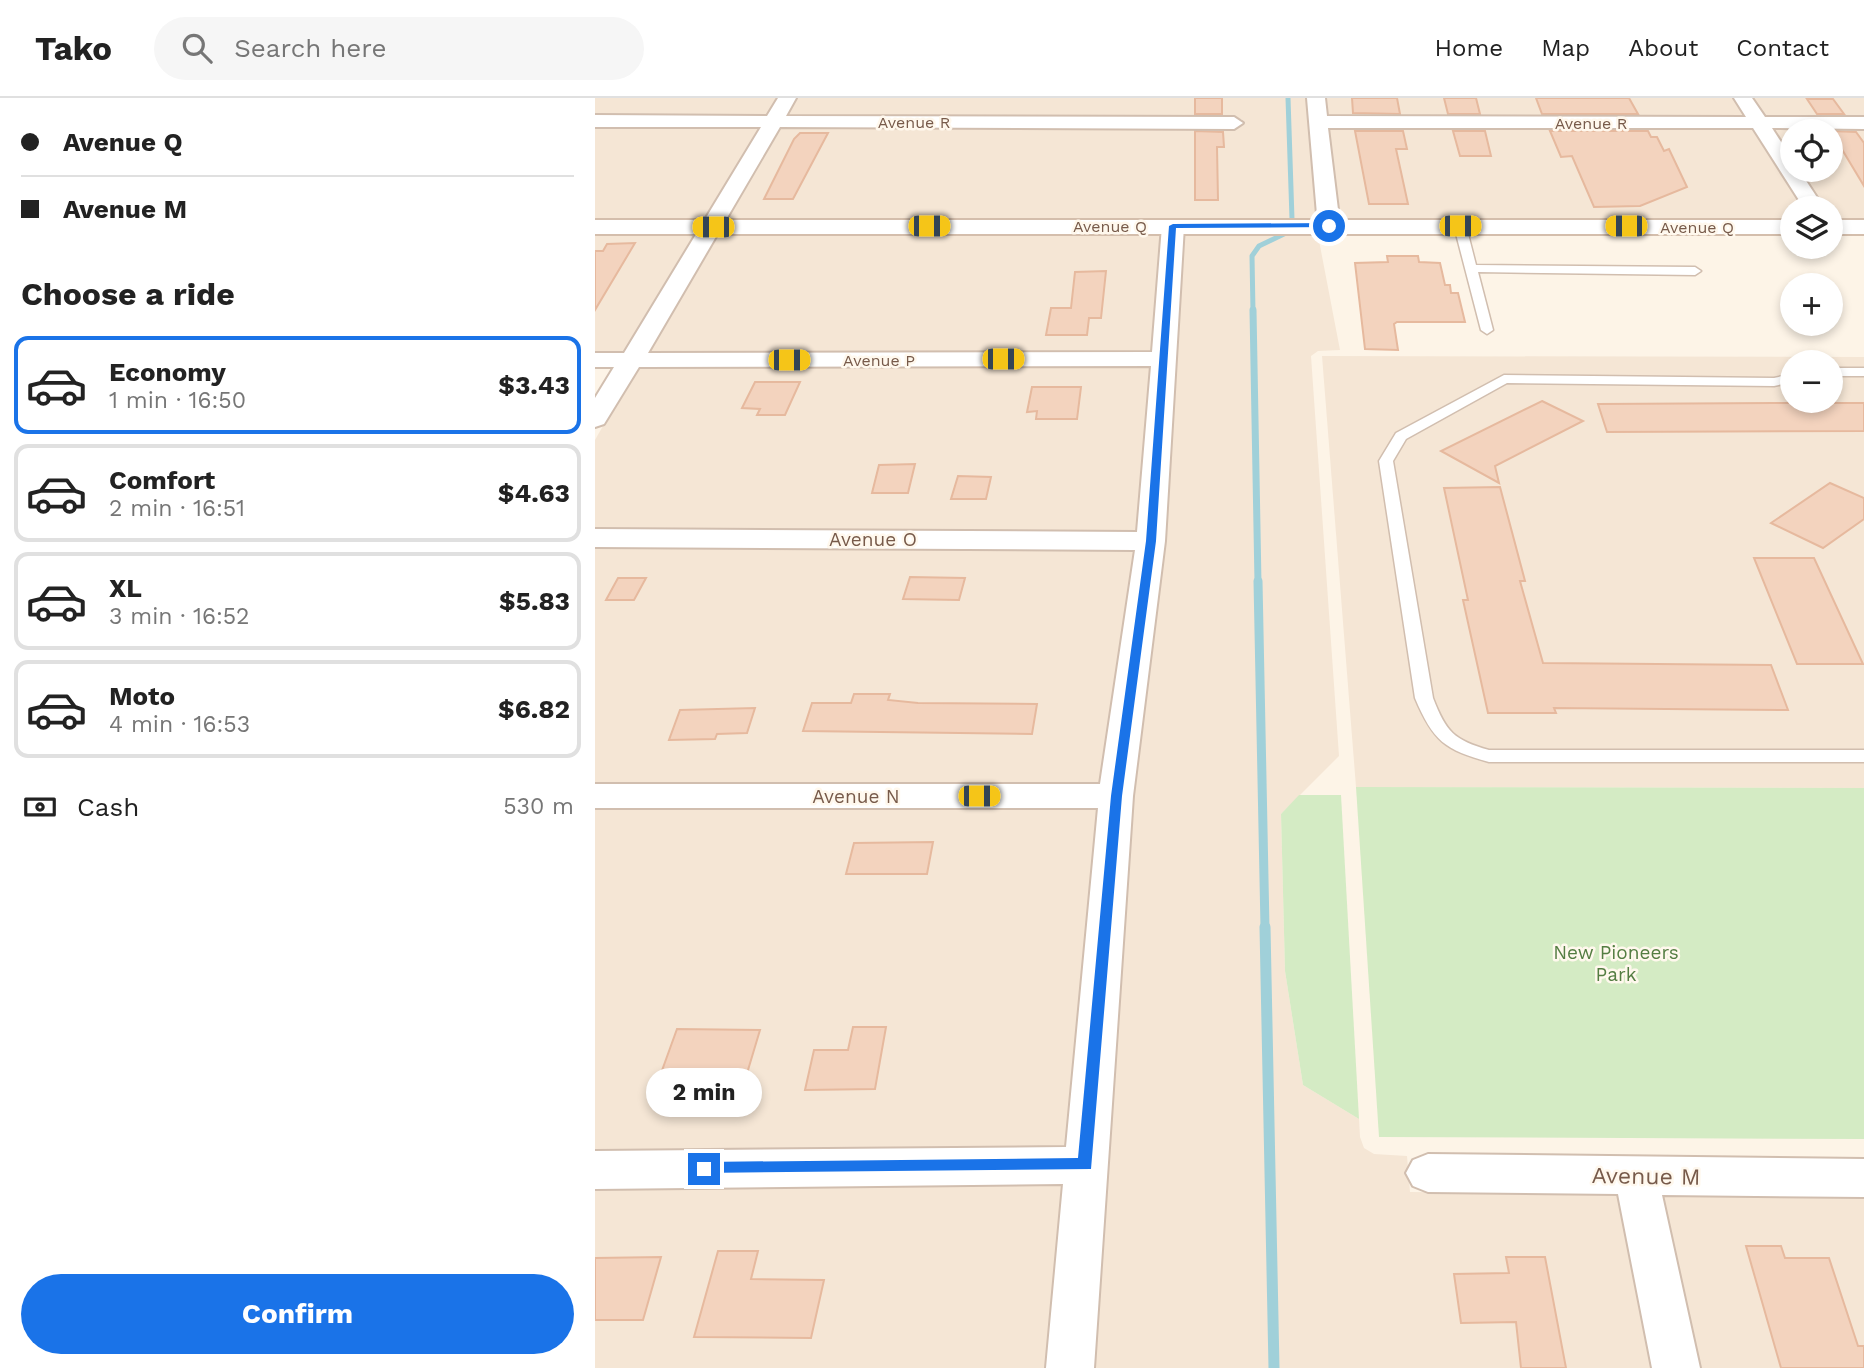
<!DOCTYPE html>
<meta charset="utf-8">
<style>
:root{--surface:#fff;--page:#f6f6f6;--text:#222;--muted:#767676;--line:#e0e0e0;--accent:#1a73e8}
body{margin:0;font-family:"Work Sans",sans-serif;background:var(--page);color:var(--text);height:100vh;display:flex;flex-direction:column;font-size:26px;white-space:nowrap}
*{box-sizing:border-box;margin:0}
p{font-size:23px;color:var(--muted)}
.icon{flex:none;width:38px;height:38px;fill:none;stroke:currentColor;stroke-width:2;stroke-linecap:round;stroke-linejoin:round}
.map{position:relative;flex:1;overflow:hidden}
.panel{display:flex;flex-direction:column;background:var(--surface);width:595px}
.panel>*{flex:none}
.hud{display:grid;align-content:center;height:154px;padding:0 21px;background:var(--surface)}
.tools{position:absolute;left:1185px;top:21px;display:grid;gap:14px}
.tools a{display:grid;place-items:center;width:63px;height:63px;border-radius:50%;background:var(--surface);box-shadow:0 4px 10px #0003;font-size:35px}
.end{position:absolute;width:32px;height:32px;margin:-16px;border:9px solid #1a73e8;background:#fff;box-shadow:0 0 0 4px #fff}
.from{border-radius:50%}
.bubble{position:absolute;height:49px;border-radius:24px;background:var(--surface);box-shadow:0 4px 10px #0003;font-size:23px;font-weight:700;line-height:49px;text-align:center}
.car{position:absolute;width:21px;height:42px;margin:-21px -10px;border-radius:9px;box-shadow:0 0 5px 2px #0007;background:linear-gradient(#f5c518 24%,#345 0 40%,#f5c518 0 76%,#345 0 86%,#f5c518 0)}
.hud b{display:flex;align-items:center;gap:24px;height:66px;font-size:26px}
.hud b+b{border-top:2px solid var(--line)}
.hud i{width:18px;height:18px;background:var(--text)}
ul{padding:0;list-style:none}
li{display:flex;align-items:center;gap:21px;height:98px;margin:0 14px 10px;padding:0 7px;border:4px solid var(--line);border-radius:14px}
li div{flex:1}
li b{display:block;font-size:26px}
li em{font-style:normal;font-weight:700}
li.current{border-color:var(--accent)}
li>.icon{width:63px;height:63px;stroke-width:1.5}
h2{padding:0 21px;font-size:32px;line-height:84px}
.pay{display:flex;align-items:center;gap:18px;height:77px;padding:0 21px;font-size:26px}
.pay p{margin-inline-start:auto}
.button{display:flex;gap:14px;margin-top:auto;padding:14px 21px}
.button a{flex:1;height:80px;border-radius:42px;background:var(--accent);color:#fff;font-size:28px;font-weight:700;line-height:80px;text-align:center}
header{display:flex;align-items:center;gap:42px;box-sizing:border-box;height:98px;padding:0 35px;background:var(--surface);border-bottom:2px solid var(--line)}
header strong{font-size:33px}
nav{display:flex;gap:38px;margin-inline-start:auto;font-size:24px}
.search{width:490px;height:63px;background:var(--page);display:flex;align-items:center;gap:18px;box-sizing:border-box;padding:0 24px;border-radius:38px;color:var(--muted);font-size:26px}
main{display:flex;flex:1;min-height:0}
.map>svg:first-child{display:block}
.residential{fill:#f5e6d5;fill-rule:evenodd}
.green{fill:#d4ebc4}
.lines{fill:none;stroke-linecap:round;stroke-linejoin:round}
.stream-far3{stroke:#a0d0d9;stroke-width:5}
.stream-far2{stroke:#a0d0d9;stroke-width:7}
.stream-far1{stroke:#a0d0d9;stroke-width:9}
.stream{stroke:#a0d0d9;stroke-width:11}
.building{fill:#f3d3be;stroke:#e6b99e;stroke-width:2}
.lane-casing{stroke:#d1beaf;stroke-width:3}
.street-casing{stroke:#d1beaf;stroke-width:4}
.secondary-casing{stroke:#d4beac;stroke-width:4}
.lane{fill:#fff;fill-rule:evenodd}
.street{fill:#fff;fill-rule:evenodd}
.secondary{fill:#fff;fill-rule:evenodd}
.route{fill:#1a73e8}
.labels{text-anchor:middle;stroke-width:5;stroke-linejoin:round;paint-order:stroke}
.far-street-label{font-size:16px;fill:#775a4a;stroke:#fff8ed}
.street-label{font-size:19px;fill:#775a4a;stroke:#fff8ed}
.park-label{font-size:19px;fill:#547d42;stroke:#fff8ed}
.near-street-label{font-size:23px;fill:#775a4a;stroke:#fff8ed}
</style>
<header>
<strong>Tako</strong>
<div class="search"><svg class="icon" aria-label="search" viewBox="0 0 24 24"><circle cx="10" cy="10" r="6"/><path d="M15 15l6 6"/></svg>Search here</div>
<nav><a>Home</a><a>Map</a><a>About</a><a>Contact</a></nav>
</header>
<main>
<section class="panel">
<div class="hud">
<b><i class="from"></i>Avenue Q</b>
<b><i></i>Avenue M</b>
</div>
<h2>Choose a ride</h2>
<ul>
<li class="current"><svg class="icon" aria-label="car" viewBox="0 0 24 24"><path d="M5 17H2v-5l4-1 3-4h7l3 4 3 1v5h-3M9 17h6M6 11h13"/><circle cx="7" cy="17" r="2"/><circle cx="17" cy="17" r="2"/></svg><div><b>Economy</b><p>1 min · 16:50</p></div><em>$3.43</em></li>
<li><svg class="icon" aria-label="car" viewBox="0 0 24 24"><path d="M5 17H2v-5l4-1 3-4h7l3 4 3 1v5h-3M9 17h6M6 11h13"/><circle cx="7" cy="17" r="2"/><circle cx="17" cy="17" r="2"/></svg><div><b>Comfort</b><p>2 min · 16:51</p></div><em>$4.63</em></li>
<li><svg class="icon" aria-label="car" viewBox="0 0 24 24"><path d="M5 17H2v-5l4-1 3-4h7l3 4 3 1v5h-3M9 17h6M6 11h13"/><circle cx="7" cy="17" r="2"/><circle cx="17" cy="17" r="2"/></svg><div><b>XL</b><p>3 min · 16:52</p></div><em>$5.83</em></li>
<li><svg class="icon" aria-label="car" viewBox="0 0 24 24"><path d="M5 17H2v-5l4-1 3-4h7l3 4 3 1v5h-3M9 17h6M6 11h13"/><circle cx="7" cy="17" r="2"/><circle cx="17" cy="17" r="2"/></svg><div><b>Moto</b><p>4 min · 16:53</p></div><em>$6.82</em></li>
</ul>
<div class="pay"><svg class="icon" aria-label="cash" viewBox="0 0 24 24"><path d="M3 7h18v10H3z"/><circle cx="12" cy="12" r="2"/></svg>Cash<p>530 m</p></div>
<div class="button"><a>Confirm</a></div>
</section>
<div class="map">
<svg width="1269" height="1270" viewBox="0 0 1269 1270">
<rect width="100%" height="100%" fill="#fdf4e7"/>
<!-- residential -->
<g class="residential">
<polygon points="0,0 184,0 172,20 0,20"/>
<polygon points="200,0 713,0 724,123 130,125 184,27 647,28 647,21 188,20"/>
<polygon points="729,0 1140,0 1152,22 731,21"/>
<polygon points="1156,0 1269,0 1269,22 1169,22"/>
<polygon points="0,27 168,27 111,125 0,124"/>
<polygon points="732,28 1157,29 1209,110 1197,110 1197,124 743,123"/>
<polygon points="1173,29 1269,29 1269,125 1238,125 1236,110 1228,110 1202,72 1236,72 1236,33 1197,33 1197,64"/>
<polygon points="568,132 558,255 49,256 125,133"/>
<polygon points="587,132 722,132 745,252 723,253 716,258 744,658 686,716 690,873 708,987 764,1021 765,1039 769,1050 779,1056 812,1058 815,1094 1025,1096 1059,1270 497,1270 537,699"/>
<polygon points="0,133 106,133 27,256 0,256"/>
<path d="M727,258l542,1v431l-508,-1zM1197,264h39v39h-39z"/>
<polygon points="557,267 544,435 0,432 0,342 42,268"/>
<polygon points="0,448 542,451 508,686 0,686"/>
<polygon points="0,710 505,710 473,1049 0,1054"/>
<polygon points="469,1086 453,1270 0,1270 0,1091"/>
<polygon points="1065,1097 1269,1099 1269,1270 1102,1270"/>
</g>
<!-- green -->
<g class="green">
<polygon points="761,689 1269,690 1269,1041 784,1039"/>
<polygon points="704,697 746,697 764,1021 708,987 690,873 686,716"/>
</g>
<g class="lines">
<!-- stream-far3 -->
<g class="stream-far3">
<polyline points="693,0 697,121"/>
<polyline points="658,214 657,158 664,148 691,135"/>
</g>
<!-- stream-far2 -->
<polyline class="stream-far2" points="658,212 663,485"/>
<!-- stream-far1 -->
<polyline class="stream-far1" points="663,483 670,830"/>
<!-- stream -->
<polyline class="stream" points="670,829 679,1270"/>
</g>
<!-- building -->
<g class="building">
<rect x="600" y="0" width="27" height="16"/>
<polygon points="757,0 802,0 805,16 758,15"/>
<polygon points="849,0 881,0 885,16 853,16"/>
<polygon points="941,0 1034,0 1043,16 947,16"/>
<polygon points="1212,1 1238,1 1249,16 1222,16"/>
<polygon points="600,33 628,34 629,49 622,49 623,102 600,102"/>
<polygon points="760,33 808,33 812,51 801,51 813,106 774,106"/>
<polygon points="858,33 890,33 896,58 865,58"/>
<polygon points="955,33 1053,33 1056,39 1062,39 1069,53 1074,51 1092,89 1045,108 999,109 977,58 966,59"/>
<polygon points="1236,33 1261,34 1269,45 1269,88"/>
<polygon points="205,35 233,35 198,101 169,101 199,41"/>
<polygon points="40,145 0,212 0,153 8,153 12,146"/>
<polygon points="792,158 823,158 824,164 845,165 850,187 855,187 856,195 863,195 870,224 802,224 799,226 803,252 770,251 760,165 793,164"/>
<polygon points="511,173 506,220 494,220 492,237 451,237 456,210 476,210 480,174"/>
<polygon points="160,284 205,284 190,317 162,317 165,311 147,310"/>
<polygon points="437,289 486,289 482,321 441,321 442,313 432,314"/>
<polygon points="947,303 988,323 900,368 904,385 846,353"/>
<polygon points="1179,305 1269,305 1269,333 1012,334 1003,306"/>
<polygon points="320,366 313,395 277,395 284,367"/>
<polygon points="363,378 396,379 391,401 356,401"/>
<polygon points="1235,385 1269,400 1269,421 1228,450 1176,425"/>
<polygon points="905,389 930,483 925,483 948,565 1176,567 1193,612 959,610 961,615 893,615 868,502 873,502 849,390"/>
<polygon points="1159,460 1219,460 1268,566 1202,566"/>
<polygon points="315,479 370,480 364,502 308,501"/>
<polygon points="23,480 51,480 39,502 11,502"/>
<polygon points="259,596 295,596 293,602 323,605 442,606 437,636 208,633 217,605 256,605"/>
<polygon points="160,610 152,635 122,636 120,641 74,642 85,612"/>
<polygon points="338,744 332,776 251,776 259,745"/>
<polygon points="258,929 291,929 280,991 210,992 219,952 253,952"/>
<polygon points="82,931 165,932 147,992 110,992 114,979 65,978"/>
<polygon points="1151,1148 1186,1148 1190,1160 1234,1160 1263,1248 1269,1248 1269,1270 1186,1270"/>
<polygon points="123,1153 163,1153 156,1181 229,1182 216,1240 99,1239"/>
<polygon points="66,1159 48,1222 0,1222 0,1160"/>
<polygon points="911,1159 950,1159 971,1270 926,1270 921,1224 866,1225 859,1176 914,1175"/>
</g>
<g class="lines">
<!-- lane casing -->
<g class="lane-casing">
<g id="lane">
<polygon points="865,125 871,128 881,167 1100,169 1106,173 1100,177 883,174 898,232 892,236 886,232 859,128"/>
<rect x="1236" y="270" width="33" height="8"/>
<path d="M1197,276v8l-18,4 -267,-3 -101,56 -13,22 40,237c13,34 21,42 56,52h375v12h-375c-44,-12 -56,-21 -74,-64l-36,-237 17,-28 108,-58 270,3z"/>
</g>
</g>
<!-- street casing -->
<g class="street-casing">
<g id="street">
<polygon points="183,0 201,0 191,18 639,19 648,25 639,31 185,29 53,255 557,254 567,128 570,123 586,123 589,128 570,443 538,698 499,1270 451,1270 468,1086 0,1091 0,1053 471,1049 503,710 0,710 0,686 505,686 540,452 0,449 0,431 542,434 556,268 44,269 9,326 0,329 0,300 19,269 0,269 0,255 29,255 166,29 0,29 0,17 172,18"/>
<polygon points="712,0 730,0 732,18 1151,19 1139,0 1157,0 1170,19 1269,19 1269,31 1177,30 1197,61 1197,72 1204,72 1229,110 1209,110 1158,30 733,30 745,128 742,133 726,133 723,128"/>
<polygon points="833,1056 1269,1061 1269,1099 1067,1097 1105,1270 1057,1270 1023,1096 833,1094 818,1088 811,1075 818,1062"/>
</g>
</g>
<!-- secondary casing -->
<g class="secondary-casing">
<g id="secondary">
<rect x="0" y="122" width="1197" height="14"/>
<rect x="1236" y="122" width="33" height="14"/>
</g>
</g>
<!-- lane -->
<use href="#lane" class="lane"/>
<!-- street -->
<use href="#street" class="street"/>
<!-- secondary -->
<use href="#secondary" class="secondary"/>
</g>
<!-- route -->
<polygon class="route" points="734,125 737,129 581,130 561,443 527,698 496,1071 104,1075 102,1071 109,1064 483,1060 516,698 551,443 574,128 578,126"/>
<g class="labels">
<!-- far-street labels -->
<g class="far-street-label">
<text x="319" y="30">Avenue R</text>
<text x="996" y="31">Avenue R</text>
<text x="515" y="134">Avenue Q</text>
<text x="1102" y="135">Avenue Q</text>
<text x="284" y="268">Avenue P</text>
</g>
<!-- street labels -->
<g class="street-label">
<text x="278" y="448">Avenue O</text>
<text x="261" y="705">Avenue N</text>
</g>
<!-- park labels -->
<g class="park-label">
<text x="1021" y="861">New Pioneers<tspan x="1021" dy="22">Park</tspan></text>
</g>
<!-- near-street labels -->
<g class="near-street-label">
<text transform="translate(1051 1078) rotate(1)" y="8">Avenue M</text>
</g>
</g>
</svg>
<div class="tools">
<a><svg class="icon" aria-label="locate" viewBox="0 0 24 24"><circle cx="12" cy="12" r="6"/><path d="M12 2v4M12 18v4M2 12h4M18 12h4"/></svg></a>
<a><svg class="icon" aria-label="layers" viewBox="0 0 24 24"><path d="M12 4l9 5-9 5-9-5zM3 14l9 5 9-5"/></svg></a>
<a>+</a>
<a>−</a>
</div>
<i class="end from" style="left:734px;top:128px"></i>
<i class="end" style="left:109px;top:1071px"></i>
<div class="bubble" style="left:51px;top:970px;width:116px">2 min</div>
<i class="car" style="left:334px;top:128px;rotate:90deg"></i>
<i class="car" style="left:865px;top:128px;rotate:90deg"></i>
<i class="car" style="left:1031px;top:128px;rotate:270deg"></i>
<i class="car" style="left:118px;top:129px;rotate:270deg"></i>
<i class="car" style="left:408px;top:261px;rotate:90deg"></i>
<i class="car" style="left:194px;top:262px;rotate:90deg"></i>
<i class="car" style="left:384px;top:698px;rotate:90deg"></i>
</div>
</main>
